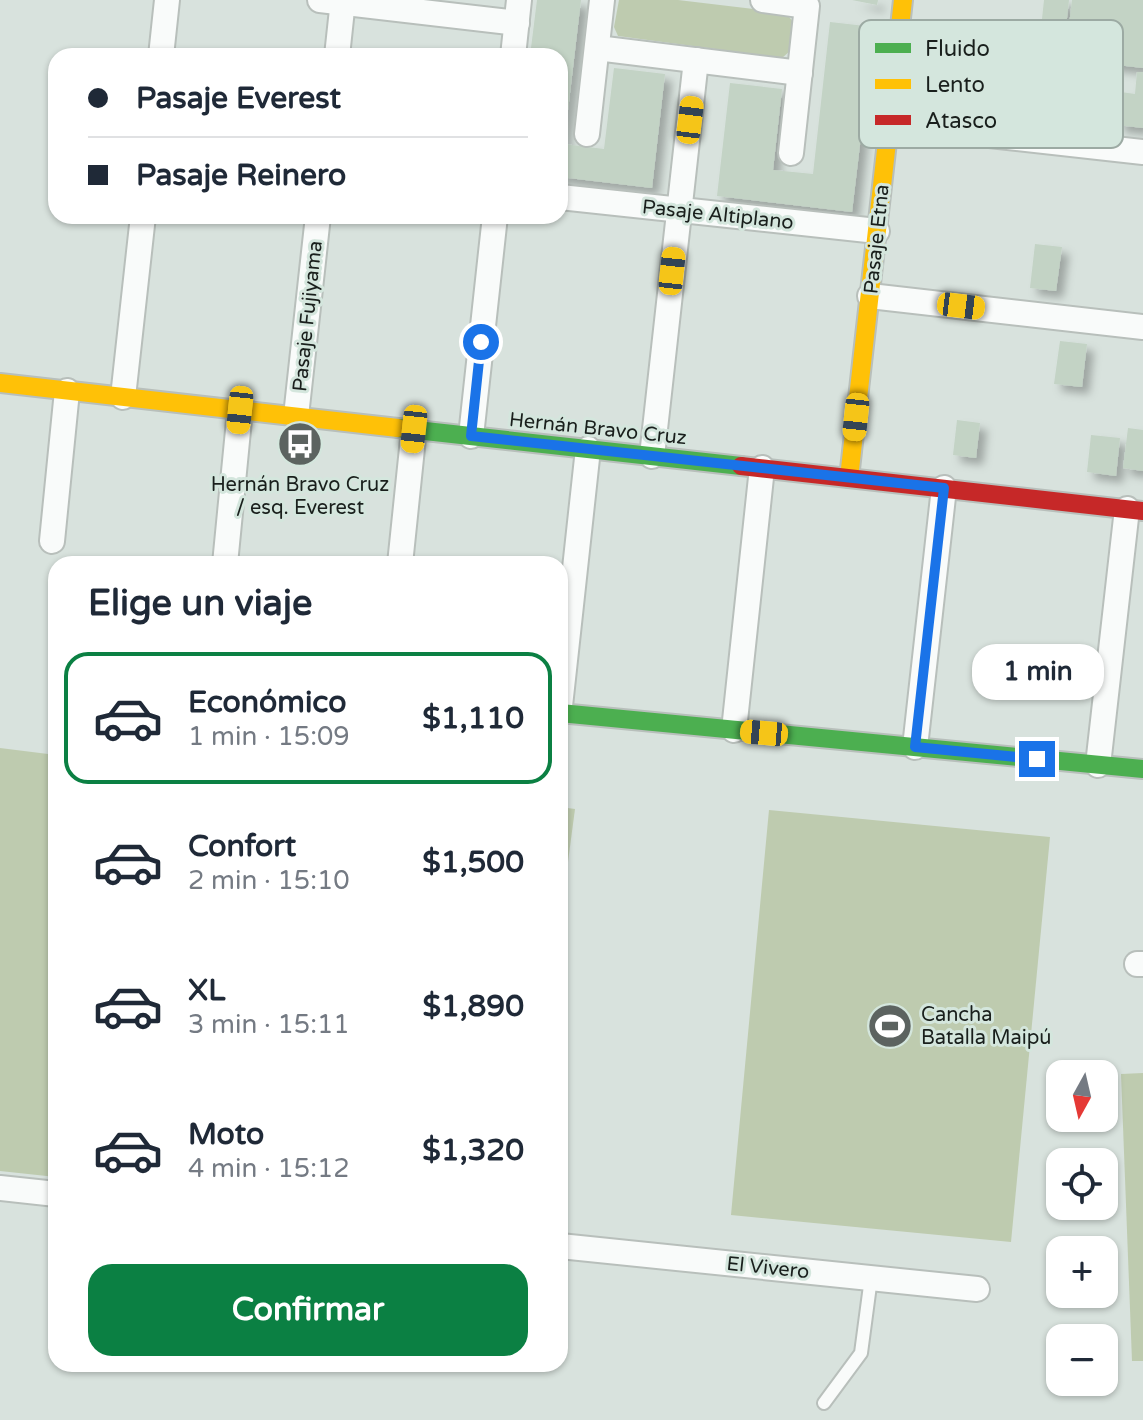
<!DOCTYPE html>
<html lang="es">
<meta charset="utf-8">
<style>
:root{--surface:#fff;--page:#f6f6f7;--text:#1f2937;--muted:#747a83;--line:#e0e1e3;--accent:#0b8043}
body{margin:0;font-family:"Varela Round",sans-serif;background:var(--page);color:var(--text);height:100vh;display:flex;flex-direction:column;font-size:30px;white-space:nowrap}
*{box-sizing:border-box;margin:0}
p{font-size:26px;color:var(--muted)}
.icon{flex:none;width:44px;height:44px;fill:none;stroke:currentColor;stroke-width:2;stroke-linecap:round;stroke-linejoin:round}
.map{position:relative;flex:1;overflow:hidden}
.sheet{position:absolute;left:48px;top:556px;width:520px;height:816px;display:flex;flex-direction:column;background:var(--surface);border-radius:24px;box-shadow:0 2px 6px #0004}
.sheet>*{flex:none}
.top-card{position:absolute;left:48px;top:48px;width:520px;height:176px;border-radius:24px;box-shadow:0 2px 6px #0004;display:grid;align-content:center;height:176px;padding:0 40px;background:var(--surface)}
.needle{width:52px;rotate:188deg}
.controls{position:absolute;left:1046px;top:1060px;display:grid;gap:16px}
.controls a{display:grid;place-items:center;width:72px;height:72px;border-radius:16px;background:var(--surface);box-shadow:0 2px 6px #0004;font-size:40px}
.end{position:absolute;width:36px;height:36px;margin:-18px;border:10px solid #1a73e8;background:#fff;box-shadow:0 0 0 4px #fff}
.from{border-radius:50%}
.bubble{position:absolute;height:56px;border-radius:24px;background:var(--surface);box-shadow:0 2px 6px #0004;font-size:26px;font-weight:700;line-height:56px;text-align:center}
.car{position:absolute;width:24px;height:48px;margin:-24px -12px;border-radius:10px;box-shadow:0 0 6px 2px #0007;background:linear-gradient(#f5c518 24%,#345 0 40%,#f5c518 0 76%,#345 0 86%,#f5c518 0)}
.top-card b{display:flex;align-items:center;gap:28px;height:76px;font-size:30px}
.top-card b+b{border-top:2px solid var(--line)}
.top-card i{width:20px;height:20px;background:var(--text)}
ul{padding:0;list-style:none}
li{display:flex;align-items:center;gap:24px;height:132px;margin:0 16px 12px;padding:0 24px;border:4px solid transparent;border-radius:24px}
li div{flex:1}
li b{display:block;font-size:30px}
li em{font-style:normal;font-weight:700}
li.on{border-color:var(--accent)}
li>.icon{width:72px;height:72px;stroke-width:1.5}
h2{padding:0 40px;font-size:36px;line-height:96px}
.action{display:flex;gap:16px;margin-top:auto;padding:16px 40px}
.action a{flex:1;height:92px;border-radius:24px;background:var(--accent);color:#fff;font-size:32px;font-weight:700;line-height:92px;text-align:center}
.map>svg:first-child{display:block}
.green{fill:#becbaf}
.building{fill:#c3d3c5;filter:url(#shadow)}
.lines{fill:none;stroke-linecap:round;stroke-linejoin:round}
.lane-casing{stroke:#b8bfbb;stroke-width:16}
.street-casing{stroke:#b8bfbb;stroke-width:28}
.fast-casing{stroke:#b8bfbb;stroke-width:22}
.slow-casing{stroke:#b8bfbb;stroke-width:22}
.jam-casing{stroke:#b8bfbb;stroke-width:22}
.lane{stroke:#f9fbfa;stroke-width:12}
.street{stroke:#f9fbfa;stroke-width:24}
.fast{stroke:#4caf50;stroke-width:18}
.slow{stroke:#ffc107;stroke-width:18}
.jam{stroke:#c62828;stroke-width:18}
.route{stroke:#1a73e8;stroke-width:10}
.labels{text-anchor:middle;stroke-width:6;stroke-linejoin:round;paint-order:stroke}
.street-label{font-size:20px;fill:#191f1c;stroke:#d4e6dd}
.poi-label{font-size:20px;fill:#191f1c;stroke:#d4e6dd}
.key{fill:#d4e6dd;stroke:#9caaa3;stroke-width:2}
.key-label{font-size:22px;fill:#191f1c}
</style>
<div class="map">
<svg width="1143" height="1420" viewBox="0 0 1143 1420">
<defs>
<filter id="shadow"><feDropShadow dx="7" dy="7" stdDeviation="4" flood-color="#0004"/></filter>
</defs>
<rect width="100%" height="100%" fill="#d8e2dd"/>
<!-- green -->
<g class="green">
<polygon points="619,0 678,0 786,13 794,23 790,51 782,58 618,36 614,27"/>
<polygon points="0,748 56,755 56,1177 0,1171"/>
<polygon points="560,807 575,809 560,922"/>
<polygon points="769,810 1050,837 1011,1242 731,1215"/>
<polygon points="1143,1073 1143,1361 1132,1361 1121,1074"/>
</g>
<!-- building -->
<g class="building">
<polygon points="537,0 581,0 564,144 604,149 614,68 665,74 652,188 560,177 560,56 530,56"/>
<polygon points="852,0 878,0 877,5"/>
<polygon points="1044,0 1069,0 1062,64 1103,69 1097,121 1032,114"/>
<polygon points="1072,0 1143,0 1143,68 1065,59"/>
<polygon points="830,22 874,27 852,212 717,196 730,83 782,89 773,170 813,174"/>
<polygon points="1137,72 1143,72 1143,128 1117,125 1121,92 1135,94"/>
<polygon points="1035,244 1062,247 1056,291 1030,288"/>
<polygon points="1060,341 1087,344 1082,387 1054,384"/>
<polygon points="957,420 980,423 976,458 953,455"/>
<polygon points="1128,428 1143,430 1143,471 1123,468"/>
<polygon points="1091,435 1120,438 1116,476 1087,472"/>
</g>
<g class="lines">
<!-- lane casing -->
<g class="lane-casing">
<polyline id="lane" points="824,1403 861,1353 871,1278"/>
</g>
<!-- street casing -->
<g class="street-casing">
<g id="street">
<polyline points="320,0 517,23"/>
<polyline points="763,0 807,6 791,153"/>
<polyline points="597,48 800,73"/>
<polyline points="161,56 167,0"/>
<polyline points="337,56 343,0"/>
<polyline points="513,56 519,0"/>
<polyline points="889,124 1143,152"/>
<polyline points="587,134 602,0"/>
<polyline points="560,197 877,231"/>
<polyline points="870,296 1143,327"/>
<polyline points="123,397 143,216"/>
<polyline points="296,416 318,216"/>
<polyline points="471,436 495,216"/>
<polyline points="652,456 696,60"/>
<polyline points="52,541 67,391"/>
<polyline points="225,564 240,410"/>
<polyline points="400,564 414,429"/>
<polyline points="560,706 588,449"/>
<polyline points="734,730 762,468"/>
<polyline points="915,747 944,488"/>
<polyline points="1098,765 1127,509"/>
<polyline points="1137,964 1143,964"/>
<polyline points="0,1188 56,1194"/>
<polyline points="560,1246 977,1289"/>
</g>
</g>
<!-- fast casing -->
<g class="fast-casing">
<g id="fast">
<polyline points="398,428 741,466"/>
<polyline points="560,713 1143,769"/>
</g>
</g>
<!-- slow casing -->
<g class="slow-casing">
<g id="slow">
<polyline points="0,383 398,428"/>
<polyline points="849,478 903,0"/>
</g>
</g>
<!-- jam casing -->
<g class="jam-casing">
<polyline id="jam" points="741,466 1143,511"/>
</g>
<!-- lane -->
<use href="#lane" class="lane"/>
<!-- street -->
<use href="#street" class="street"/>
<!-- fast -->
<use href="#fast" class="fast"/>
<!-- slow -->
<use href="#slow" class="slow"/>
<!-- jam -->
<use href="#jam" class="jam"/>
</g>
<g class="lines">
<!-- route -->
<polyline class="route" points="481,342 471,436 944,488 915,747 1037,759"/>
</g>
<!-- icons -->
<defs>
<g id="bus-disc" transform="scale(2.3)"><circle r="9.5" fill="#5c6360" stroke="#d4e6dd"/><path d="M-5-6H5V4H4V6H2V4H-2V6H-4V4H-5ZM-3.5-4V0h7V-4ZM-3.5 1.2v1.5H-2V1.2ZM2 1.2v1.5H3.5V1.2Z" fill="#fff"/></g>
<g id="stadium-disc" transform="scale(2.3)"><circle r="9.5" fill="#5c6360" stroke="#d4e6dd"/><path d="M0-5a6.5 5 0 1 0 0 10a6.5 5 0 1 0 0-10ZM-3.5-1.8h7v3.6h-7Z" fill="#fff"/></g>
</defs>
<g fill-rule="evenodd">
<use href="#bus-disc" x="300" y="444"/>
<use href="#stadium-disc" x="890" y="1026"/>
</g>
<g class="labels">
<!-- street labels -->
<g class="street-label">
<text transform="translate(718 214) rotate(6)" y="7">Pasaje Altiplano</text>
<text transform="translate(876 239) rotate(-84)" y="7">Pasaje Etna</text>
<text transform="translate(307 316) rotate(-84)" y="7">Pasaje Fujiyama</text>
<text transform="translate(598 428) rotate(6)" y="7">Hernán Bravo Cruz</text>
<text transform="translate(768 1267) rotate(6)" y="7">El Vivero</text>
</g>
<!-- poi labels -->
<g class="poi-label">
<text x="300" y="491">Hernán Bravo Cruz<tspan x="300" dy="23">/ esq. Everest</tspan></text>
<text x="921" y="1021" text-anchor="start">Cancha<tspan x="921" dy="23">Batalla Maipú</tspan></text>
</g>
</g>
<!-- legend -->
<rect x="859" y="20" width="264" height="128" rx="12" class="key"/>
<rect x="875" y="43" width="36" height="10" fill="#4caf50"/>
<rect x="875" y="79" width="36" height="10" fill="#ffc107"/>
<rect x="875" y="115" width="36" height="10" fill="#c62828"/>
<g class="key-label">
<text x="925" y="56">Fluido</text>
<text x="925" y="92">Lento</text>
<text x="925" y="128">Atasco</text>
</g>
</svg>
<div class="controls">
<a><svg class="needle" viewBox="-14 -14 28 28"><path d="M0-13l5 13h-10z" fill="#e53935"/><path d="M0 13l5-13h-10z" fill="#747a83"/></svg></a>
<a><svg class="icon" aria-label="locate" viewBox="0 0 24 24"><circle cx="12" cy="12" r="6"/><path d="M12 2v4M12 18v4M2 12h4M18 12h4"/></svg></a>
<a>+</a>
<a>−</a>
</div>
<i class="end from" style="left:481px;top:342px"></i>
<i class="end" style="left:1037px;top:759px"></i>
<div class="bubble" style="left:972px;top:644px;width:132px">1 min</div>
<i class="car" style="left:690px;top:120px;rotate:7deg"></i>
<i class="car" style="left:672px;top:271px;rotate:6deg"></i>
<i class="car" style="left:961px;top:306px;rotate:97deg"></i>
<i class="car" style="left:240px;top:410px;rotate:186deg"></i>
<i class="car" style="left:856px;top:417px;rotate:186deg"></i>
<i class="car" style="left:414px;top:429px;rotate:186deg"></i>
<i class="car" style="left:764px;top:733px;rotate:275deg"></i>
<div class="top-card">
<b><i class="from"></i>Pasaje Everest</b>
<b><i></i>Pasaje Reinero</b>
</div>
<section class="sheet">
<h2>Elige un viaje</h2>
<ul>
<li class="on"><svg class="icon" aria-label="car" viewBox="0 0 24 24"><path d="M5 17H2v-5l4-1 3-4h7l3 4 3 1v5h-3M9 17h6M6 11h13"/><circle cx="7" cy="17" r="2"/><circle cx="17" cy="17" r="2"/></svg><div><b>Económico</b><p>1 min · 15:09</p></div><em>$1,110</em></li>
<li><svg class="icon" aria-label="car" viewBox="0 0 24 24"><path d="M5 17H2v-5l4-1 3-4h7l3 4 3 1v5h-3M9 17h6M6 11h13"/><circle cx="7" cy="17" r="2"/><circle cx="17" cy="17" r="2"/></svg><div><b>Confort</b><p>2 min · 15:10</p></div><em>$1,500</em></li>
<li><svg class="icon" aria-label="car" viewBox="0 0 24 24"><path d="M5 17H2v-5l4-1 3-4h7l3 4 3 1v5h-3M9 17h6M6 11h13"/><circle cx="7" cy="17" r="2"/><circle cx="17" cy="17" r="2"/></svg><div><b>XL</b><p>3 min · 15:11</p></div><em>$1,890</em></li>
<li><svg class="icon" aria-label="car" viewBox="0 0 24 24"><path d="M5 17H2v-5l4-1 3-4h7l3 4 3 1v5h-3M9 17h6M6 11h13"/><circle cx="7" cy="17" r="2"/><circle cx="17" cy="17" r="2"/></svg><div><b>Moto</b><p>4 min · 15:12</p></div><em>$1,320</em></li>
</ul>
<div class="action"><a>Confirmar</a></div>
</section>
</div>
